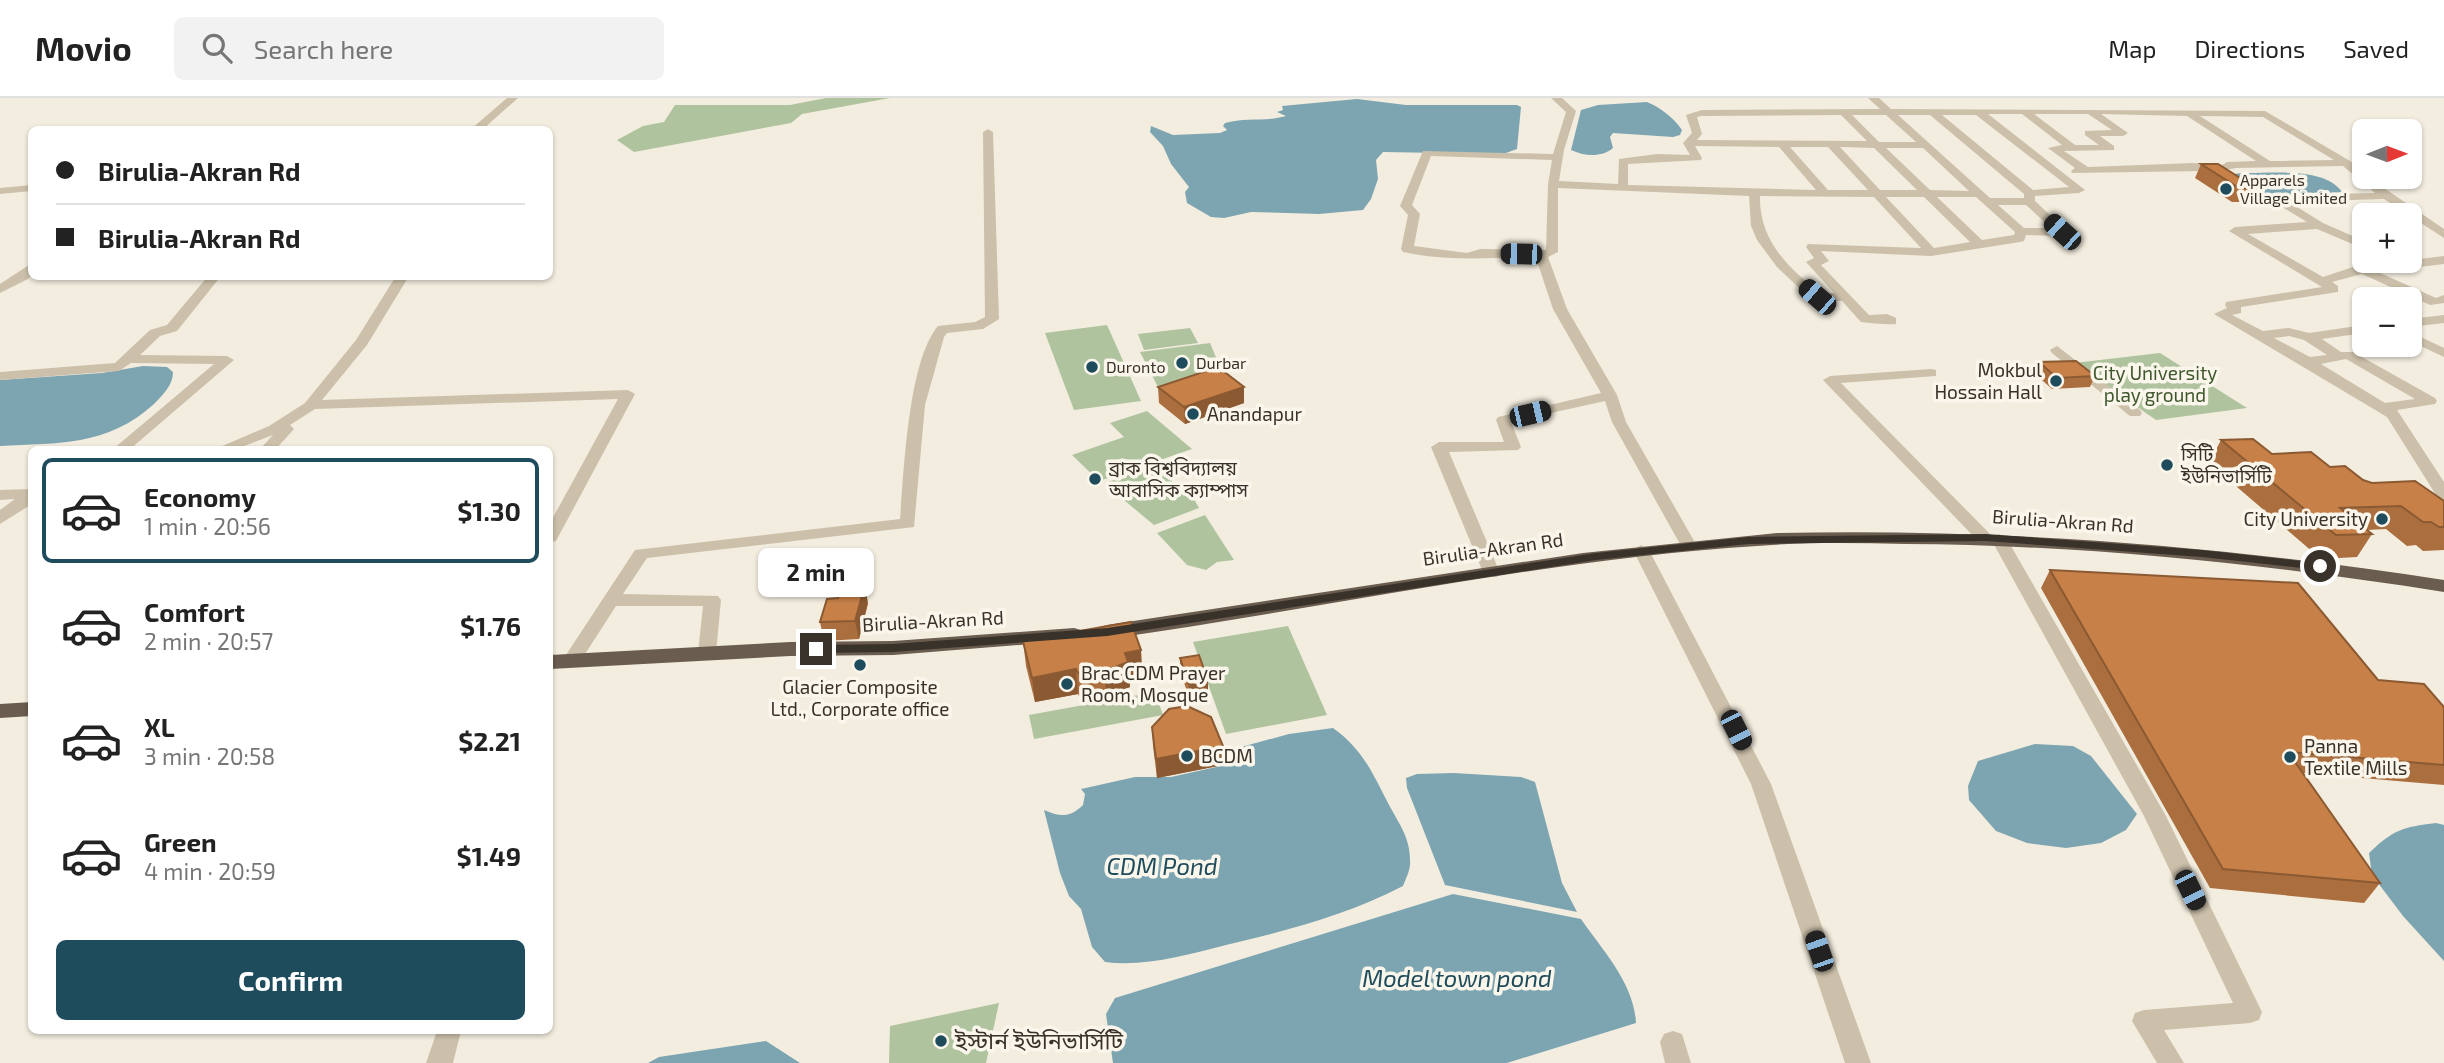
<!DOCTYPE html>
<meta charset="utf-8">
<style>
:root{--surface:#fff;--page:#f2f2f2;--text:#222;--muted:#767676;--line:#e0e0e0;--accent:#1e4c5c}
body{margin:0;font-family:"Exo 2","Noto Sans Bengali",sans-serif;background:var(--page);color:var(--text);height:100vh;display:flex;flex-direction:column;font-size:26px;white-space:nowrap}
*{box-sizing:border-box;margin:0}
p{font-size:23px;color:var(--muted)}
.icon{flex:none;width:38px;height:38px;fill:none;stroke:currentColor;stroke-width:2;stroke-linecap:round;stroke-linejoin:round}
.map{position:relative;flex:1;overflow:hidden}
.drawer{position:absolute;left:28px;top:348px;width:525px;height:588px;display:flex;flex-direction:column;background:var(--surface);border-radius:10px;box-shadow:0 2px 5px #0004}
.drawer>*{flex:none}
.guide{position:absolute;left:28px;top:28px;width:525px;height:154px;border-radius:10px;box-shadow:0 2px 5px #0004;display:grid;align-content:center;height:154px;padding:0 28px;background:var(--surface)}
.needle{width:46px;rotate:89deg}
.buttons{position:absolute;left:2352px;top:21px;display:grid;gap:14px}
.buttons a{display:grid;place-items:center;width:70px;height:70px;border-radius:10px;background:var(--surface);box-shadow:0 2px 5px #0004;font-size:35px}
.end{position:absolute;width:32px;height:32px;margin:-16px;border:9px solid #39322a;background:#fff;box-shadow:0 0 0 4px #fff}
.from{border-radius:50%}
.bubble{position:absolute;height:49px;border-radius:10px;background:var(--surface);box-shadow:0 2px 5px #0004;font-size:23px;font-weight:700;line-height:49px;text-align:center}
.car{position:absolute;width:21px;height:42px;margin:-21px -10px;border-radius:9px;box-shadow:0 0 5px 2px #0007;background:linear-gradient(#222 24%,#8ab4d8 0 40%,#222 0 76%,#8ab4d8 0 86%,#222 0)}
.guide b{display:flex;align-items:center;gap:24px;height:66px;font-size:26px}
.guide b+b{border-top:2px solid var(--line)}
.guide i{width:18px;height:18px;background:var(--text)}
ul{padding:12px 0 0;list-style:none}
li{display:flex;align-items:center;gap:21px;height:105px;margin:0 14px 10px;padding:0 14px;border:4px solid transparent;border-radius:10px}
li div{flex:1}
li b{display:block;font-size:26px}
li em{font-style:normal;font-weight:700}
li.active{border-color:var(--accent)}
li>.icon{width:63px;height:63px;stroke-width:1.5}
.button{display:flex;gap:14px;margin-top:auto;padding:14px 28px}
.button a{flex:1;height:80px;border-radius:10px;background:var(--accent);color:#fff;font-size:28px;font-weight:700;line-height:80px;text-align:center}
header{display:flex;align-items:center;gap:42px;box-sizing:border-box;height:98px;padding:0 35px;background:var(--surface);border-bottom:2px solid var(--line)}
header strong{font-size:33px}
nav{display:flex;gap:38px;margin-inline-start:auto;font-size:24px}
.search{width:490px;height:63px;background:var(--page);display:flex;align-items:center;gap:18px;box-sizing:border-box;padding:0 24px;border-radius:10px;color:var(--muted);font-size:26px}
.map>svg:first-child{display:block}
.green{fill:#afc39e}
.water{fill:#7da5b1}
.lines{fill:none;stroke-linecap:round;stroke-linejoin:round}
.minor{fill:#ccc0aa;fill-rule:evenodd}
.trunk{fill:#6a5c4e;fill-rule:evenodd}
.wall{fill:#ab6e3e}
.shaded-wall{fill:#8b5a32}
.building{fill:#c78048;stroke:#8b5a32;stroke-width:2}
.route{fill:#39322a}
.poi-dot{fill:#1e4c5c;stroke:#faf6eb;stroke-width:2.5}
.labels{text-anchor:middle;stroke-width:7;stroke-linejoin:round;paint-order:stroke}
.far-poi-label{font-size:16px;fill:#39322a;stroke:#faf6eb;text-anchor:start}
.poi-label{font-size:19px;fill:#39322a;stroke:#faf6eb;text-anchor:start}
.park-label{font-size:19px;fill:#40582d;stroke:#faf6eb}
.street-label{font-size:19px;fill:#39322a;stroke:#faf6eb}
.near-poi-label{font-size:23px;fill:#39322a;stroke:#faf6eb;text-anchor:start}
.near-water-label{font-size:24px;font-style:italic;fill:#1e4c5c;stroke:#faf6eb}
</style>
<header>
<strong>Movio</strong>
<div class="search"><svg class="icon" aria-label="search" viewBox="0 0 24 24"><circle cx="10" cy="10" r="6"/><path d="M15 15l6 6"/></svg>Search here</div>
<nav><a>Map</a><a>Directions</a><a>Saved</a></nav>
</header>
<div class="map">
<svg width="2444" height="965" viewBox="0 0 2444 965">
<rect width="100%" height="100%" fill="#f3eddf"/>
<!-- green -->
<g class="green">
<polygon points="826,0 890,0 802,16 791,25 634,54 617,42 643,28 664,24 675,7 790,7"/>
<polygon points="1107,227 1141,303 1074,312 1045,235"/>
<polygon points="1190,230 1198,245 1144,252 1138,236"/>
<polygon points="1210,245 1223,276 1161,295 1140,254"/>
<polygon points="2160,255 2247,310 2156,322 2074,265"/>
<polygon points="1147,313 1192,351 1099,383 1072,357 1124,339 1110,325"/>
<polygon points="1155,368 1195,403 1199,410 1154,427 1107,388 1108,384"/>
<polygon points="1205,417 1234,462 1217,464 1206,472 1187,467 1157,435"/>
<polygon points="1288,528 1327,617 1226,636 1193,544"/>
<polygon points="1155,594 1163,617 1034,641 1029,617"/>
<polygon points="999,905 986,965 889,965 890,928"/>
</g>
<!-- water -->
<g class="water">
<path d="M1357,1l49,6h111l4,2 -4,42 -14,5 -120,-2 -7,8 2,19 -7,20 -8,11 -44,4 -68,-2 -27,6 -13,-1 -24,-14 -2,-11 4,-5 -18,-23 -8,-18 -13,-14 1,-6 22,9 47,-2 7,-3 -4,-4 2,-3c20,-6 41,-1 61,-7l-9,-4 6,-2 -1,-4z"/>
<path d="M1647,4c13,5 27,16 35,28l-2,5 -7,2 -60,-4 -3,4 3,11c-12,10 -29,8 -42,2l10,-40 17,-5z"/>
<path d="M2242,75c28,1 83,-7 100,19l-70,5 -20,-5 -25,-17z"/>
<path d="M143,268l24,1 6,5c0,13 -10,23 -19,32 -46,42 -95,39 -154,42v-66l102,-7z"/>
<path d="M1333,630c29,21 38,42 54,73 10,20 23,35 23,59 1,9 -4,18 -7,26 -55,29 -118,45 -177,59 -40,10 -81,22 -121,17l-13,-15 -11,-38 -12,-13 -9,-23 -16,-63c16,7 26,8 39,-5l2,-11 -4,-5 54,-12h36l72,-16 -2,-14 48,-13z"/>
<polygon points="2035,646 2073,648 2091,658 2137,716 2126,732 2101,745 2066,750 2027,745 1996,733 1969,702 1968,688 1978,663"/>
<polygon points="1454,675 1521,679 1535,684 1562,785 1577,814 1445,787 1407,690 1406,680 1417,676"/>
<path d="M2436,725l8,2v136l-41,-45 -31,-41 -3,-22c24,-23 33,-26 67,-30z"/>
<path d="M1453,796l128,25c22,32 53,64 55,104l-129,40h-394l-7,-49 9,-16z"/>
<polygon points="766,943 800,965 648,965 659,959"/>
</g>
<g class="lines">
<!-- minor -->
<g class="minor">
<polygon points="507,0 518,0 482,32 470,32"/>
<path d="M1551,0h11l14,13 -12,39 -5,31 59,3 1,-25 38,-5 33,1 -7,-12 9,-10 -6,-18 16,-5 178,-1 -12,-11h11l12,11 374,2 85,50 14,12v4h4l76,52v9l-60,-39 -95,3 34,21 41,18v8l-47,-20 -69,5 75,43 30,-10 91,-11v8l-66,8 58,26 8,-3v8l-14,2 -68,-31 -30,8 6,4v6l-97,15v6l-9,2 31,16 26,-3 20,5 55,-8v8l-42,6 19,13h12l82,46 2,3 -2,3 -38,6 47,72v18l-8,-5 -49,-78 -173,-103 13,-6 -2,-3 1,-3 96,-15 -93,-56 6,-4 72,-5 -33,-20 -21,-1 -48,-30 -133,2 -1,-2 4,-3 -27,-20 14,-3 -40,-31h-34l97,76 -6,3 -44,3v5l33,31 -6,4 -36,-1 -2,6 -4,1 -89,14 -110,-5 8,10 -8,4 48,50 18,-1 9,4v6c-6,1 -28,-1 -35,-2l-19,-21 -30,-1 -35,-33 -20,-27 -6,-14 -2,-30 -191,-8v64l-10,5 19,52 50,86 9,27 71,124 -8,5 -8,-5 -69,-124 -7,-21 -94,21 10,25 -3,3 -69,2 51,121 -3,4h-12l-54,-130 8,-5h65l-8,-22 2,-3 103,-24 -48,-84 -17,-51c-46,-1 -88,4 -133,-6l-2,-3 7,-34 -8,-9 23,-55 130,3 13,-42zM2034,16h54l24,16 -27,1v4l14,10h-24zM2101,16l86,2 69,45 -29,1 -5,3 -29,-2 -105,4 -24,-16 50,-1v-4l-14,-10h23l5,-3zM1841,17l26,26 -170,-1 5,-6 -5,-17 5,-1zM1852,17h34l30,27h-37zM1898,17h32l94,79v4h-34zM1942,17h34l93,72 -36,3zM2200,18l63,1 71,43 -64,1zM1695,48l84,1 37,43 -188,-5v-21l73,-4 1,-2zM1790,49h38l40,43h-40zM1840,49l34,1 43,42h-37zM1886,50h37l46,43 -39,-1zM1431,58l121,4 -4,24 -2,66 -66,-1 -13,4 -53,-7 6,-32 -8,-9zM2343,68l32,27 -116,3 -39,-25 16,-3zM1760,98l114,1 47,51 -113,-4 -2,3 8,11 -8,4 28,31h-14c-32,-26 -61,-52 -60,-97zM1886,99h38l46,45 -36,6zM1937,99h39l39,35 -1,3 -32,5zM1998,107h28l25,23h-27zM2289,238l15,4 23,15 -17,2 -36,-19zM2346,261l69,40 -30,4 -64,-39z"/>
<path d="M988,31l5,3 6,187 -16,10 -36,4 -3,4 -19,68 -11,122 -267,31 -24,36 95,2 3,4 -5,53 -2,4h-14l-2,-4 5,-47h-87l-38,59h-14l-2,-4 73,-111 265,-31c4,-47 8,-158 38,-193l37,-4 10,-5 -2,-185z"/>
<polygon points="32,87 32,93 0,96 0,90"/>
<polygon points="32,165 32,177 28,181 0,195 0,186"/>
<polygon points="208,178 221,178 177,233 160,238 140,257 227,258 234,262 129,352 112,352 214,266 131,265 119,273 0,282 0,274 115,265 150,232 167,227"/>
<polygon points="396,178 409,178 367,247 322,302 628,292 635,296 556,443 550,444 550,425 618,301 315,311 290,327 294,331 275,352 259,352 273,337 234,352 213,352 269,328 305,305 356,242"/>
<polygon points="2444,217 2444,225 2410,229 2410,221"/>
<polygon points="2410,234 2444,250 2444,259 2410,243"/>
<polygon points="2057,248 2140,312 2142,315 2140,318 2130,318 2052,255 2050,252"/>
<polygon points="1931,271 1936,272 1936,278 1841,285 1992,438 1999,436 2007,441 2166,718 2262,914 2259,922 2250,925 2164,932 2184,965 2157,965 2132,923 2135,915 2144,912 2233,905 2144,718 1992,443 1979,444 1823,282 1830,278"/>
<polygon points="32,391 32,406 0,426 0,412 15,401 0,402 0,392"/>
<polygon points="1641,447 1649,452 1771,686 1871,965 1845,965 1751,686 1633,452"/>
<polygon points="437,933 461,933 453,965 426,965"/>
<polygon points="1673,933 1682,936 1691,965 1665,965 1660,944 1664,936"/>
</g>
<!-- trunk -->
<g class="trunk">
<path d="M1777,435c224,-5 446,13 667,47v12c-179,-28 -358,-47 -539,-48 -49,-1 -99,-2 -148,2 -219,14 -434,63 -650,93l-7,-2 -3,-5 3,-5 7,-2 476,-72z"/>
<polygon points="1074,530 1081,532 1084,537 1081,542 893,557 790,558 550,571 550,557 790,544 893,543"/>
<polygon points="32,604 32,618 0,620 0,606"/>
</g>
</g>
<!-- wall -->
<g class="wall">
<polygon points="2201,66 2256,90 2250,104 2232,104 2195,80"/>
<polygon points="2039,264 2095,278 2090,289 2052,291 2034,275"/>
<polygon points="1158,289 1244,305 1185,326 1159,305"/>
<polygon points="2221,342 2272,356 2330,369 2372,385 2444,403 2444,452 2423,453 2416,447 2407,448 2386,431 2367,432 2372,436 2357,459 2321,461 2209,365"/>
<polygon points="2050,472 2378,582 2444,609 2444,687 2303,675 2380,785 2364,805 2210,790 2041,490"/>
<polygon points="868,505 859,541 824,543 820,524"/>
<polygon points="1023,543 1141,552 1142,576 1129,579 1130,589 1106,598 1080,600 1078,596 1035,604 1026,568"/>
<polygon points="1180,560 1208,583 1208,596 1189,599 1180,573"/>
<polygon points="1152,629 1223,648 1223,667 1157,680 1153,648"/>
</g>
<!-- shaded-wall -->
<g class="shaded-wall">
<polygon points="1244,289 1244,305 1185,326 1184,309"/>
<polygon points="865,487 868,505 859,541 855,523"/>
<polygon points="1141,552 1142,576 1129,579 1130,589 1106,598 1105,573 1125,555"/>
<polygon points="1076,571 1078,596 1035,604 1032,580"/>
<polygon points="1208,583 1208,596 1189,599 1189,586"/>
<polygon points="1223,648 1223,667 1157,680 1156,661"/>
</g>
<!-- building -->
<g class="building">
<polygon points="2201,66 2218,66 2256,90 2239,90"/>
<polygon points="2076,263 2095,278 2057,280 2039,264"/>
<polygon points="1218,269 1244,289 1184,309 1158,289"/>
<polygon points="2253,341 2272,356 2311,354 2330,369 2345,368 2363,382 2372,385 2415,383 2444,403 2444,429 2439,429 2431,424 2423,424 2401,408 2340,410 2372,436 2336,437 2221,342"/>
<polygon points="2050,472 2298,485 2378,582 2424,586 2444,609 2444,667 2288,654 2380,785 2223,771"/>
<polygon points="842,487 865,487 855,523 820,524 827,501 838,500"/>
<polygon points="1131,524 1141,552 1125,555 1128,564 1105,573 1078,575 1076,571 1032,580 1023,543"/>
<polygon points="1199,557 1208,583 1189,586 1180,560"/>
<polygon points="1187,608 1211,619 1223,648 1156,661 1152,629 1169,611"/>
</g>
<!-- route -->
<polygon class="route" points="1986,436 2202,452 2320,465 2326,468 2320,472 2202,459 1986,443 1748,446 1596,462 1107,538 893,554 816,555 809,551 816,547 893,546 1107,530 1596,455 1748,439"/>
<!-- markers -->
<g class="poi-dot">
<circle cx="2226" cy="91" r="7"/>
<circle cx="1182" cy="265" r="7"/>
<circle cx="1092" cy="269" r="7"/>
<circle cx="2056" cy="283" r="7"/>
<circle cx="1193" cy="316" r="7"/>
<circle cx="2167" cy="367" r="7"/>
<circle cx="1095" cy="381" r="7"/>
<circle cx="2382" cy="421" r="7"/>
<circle cx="860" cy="567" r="7"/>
<circle cx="1067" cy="586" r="7"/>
<circle cx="1187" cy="658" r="7"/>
<circle cx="2290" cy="659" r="7"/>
<circle cx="941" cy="943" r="7"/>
</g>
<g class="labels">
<!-- far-poi labels -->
<g class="far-poi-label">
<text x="2240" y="88">Apparels<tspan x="2240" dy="18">Village Limited</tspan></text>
<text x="1196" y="271">Durbar</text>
<text x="1106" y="275">Duronto</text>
</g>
<!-- poi labels -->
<g class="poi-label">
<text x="2042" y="279" text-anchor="end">Mokbul<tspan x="2042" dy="22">Hossain Hall</tspan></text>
<text x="1207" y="323">Anandapur</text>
<text x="2181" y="363">সিটি<tspan x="2181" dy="22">ইউনিভার্সিটি</tspan></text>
<text x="1109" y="377">ব্রাক বিশ্ববিদ্যালয়<tspan x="1109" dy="22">আবাসিক ক্যাম্পাস</tspan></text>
<text x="2368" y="428" text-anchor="end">City University</text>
<text x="1081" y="582">Brac CDM Prayer<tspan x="1081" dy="22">Room, Mosque</tspan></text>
<text x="860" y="596" text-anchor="middle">Glacier Composite<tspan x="860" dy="22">Ltd., Corporate office</tspan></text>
<text x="2304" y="655">Panna<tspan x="2304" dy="22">Textile Mills</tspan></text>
<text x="1201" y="665">BCDM</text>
</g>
<!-- park labels -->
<g class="park-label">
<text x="2155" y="282">City University<tspan x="2155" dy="22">play ground</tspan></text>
</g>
<!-- street labels -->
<g class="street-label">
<text transform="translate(2063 423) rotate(4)" y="7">Birulia-Akran Rd</text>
<text transform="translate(1493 451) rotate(-8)" y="7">Birulia-Akran Rd</text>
<text transform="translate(933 523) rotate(-3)" y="7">Birulia-Akran Rd</text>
</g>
<!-- near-poi labels -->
<g class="near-poi-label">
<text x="955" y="951">ইস্টার্ন ইউনিভার্সিটি</text>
</g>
<!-- near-water labels -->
<g class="near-water-label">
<text x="1162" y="777">CDM Pond</text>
<text x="1457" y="889">Model town pond</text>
</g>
</g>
</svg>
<div class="buttons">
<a><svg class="needle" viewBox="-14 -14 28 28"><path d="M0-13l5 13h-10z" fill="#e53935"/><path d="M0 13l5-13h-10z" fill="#767676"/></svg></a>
<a>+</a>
<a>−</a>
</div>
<i class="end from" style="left:2320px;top:468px"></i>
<i class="end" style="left:816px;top:551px"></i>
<div class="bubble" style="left:758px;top:450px;width:116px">2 min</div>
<i class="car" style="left:2062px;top:134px;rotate:312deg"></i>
<i class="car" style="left:1521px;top:156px;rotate:271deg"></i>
<i class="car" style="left:1817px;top:199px;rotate:311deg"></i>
<i class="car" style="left:1530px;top:316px;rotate:77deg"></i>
<i class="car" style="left:1736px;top:632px;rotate:153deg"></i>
<i class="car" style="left:2190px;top:792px;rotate:154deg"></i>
<i class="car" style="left:1819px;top:853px;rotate:341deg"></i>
<div class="guide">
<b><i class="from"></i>Birulia-Akran Rd</b>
<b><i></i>Birulia-Akran Rd</b>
</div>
<section class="drawer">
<ul>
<li class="active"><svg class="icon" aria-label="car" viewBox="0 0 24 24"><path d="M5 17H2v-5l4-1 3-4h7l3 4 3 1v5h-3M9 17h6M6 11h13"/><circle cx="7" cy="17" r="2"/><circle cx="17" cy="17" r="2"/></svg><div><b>Economy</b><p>1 min · 20:56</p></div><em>$1.30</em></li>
<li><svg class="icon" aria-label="car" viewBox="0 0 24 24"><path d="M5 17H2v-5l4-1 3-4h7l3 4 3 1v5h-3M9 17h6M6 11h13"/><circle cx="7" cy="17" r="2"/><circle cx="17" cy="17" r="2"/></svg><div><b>Comfort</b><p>2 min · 20:57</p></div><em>$1.76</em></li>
<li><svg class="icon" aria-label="car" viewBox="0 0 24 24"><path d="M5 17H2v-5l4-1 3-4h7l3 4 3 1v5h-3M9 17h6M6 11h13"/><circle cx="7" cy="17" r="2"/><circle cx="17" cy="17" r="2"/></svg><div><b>XL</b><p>3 min · 20:58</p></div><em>$2.21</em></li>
<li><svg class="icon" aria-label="car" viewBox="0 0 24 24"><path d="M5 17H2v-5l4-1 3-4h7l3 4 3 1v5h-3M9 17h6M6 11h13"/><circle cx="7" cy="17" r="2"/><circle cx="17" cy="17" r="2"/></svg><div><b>Green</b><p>4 min · 20:59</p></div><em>$1.49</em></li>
</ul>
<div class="button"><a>Confirm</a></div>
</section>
</div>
